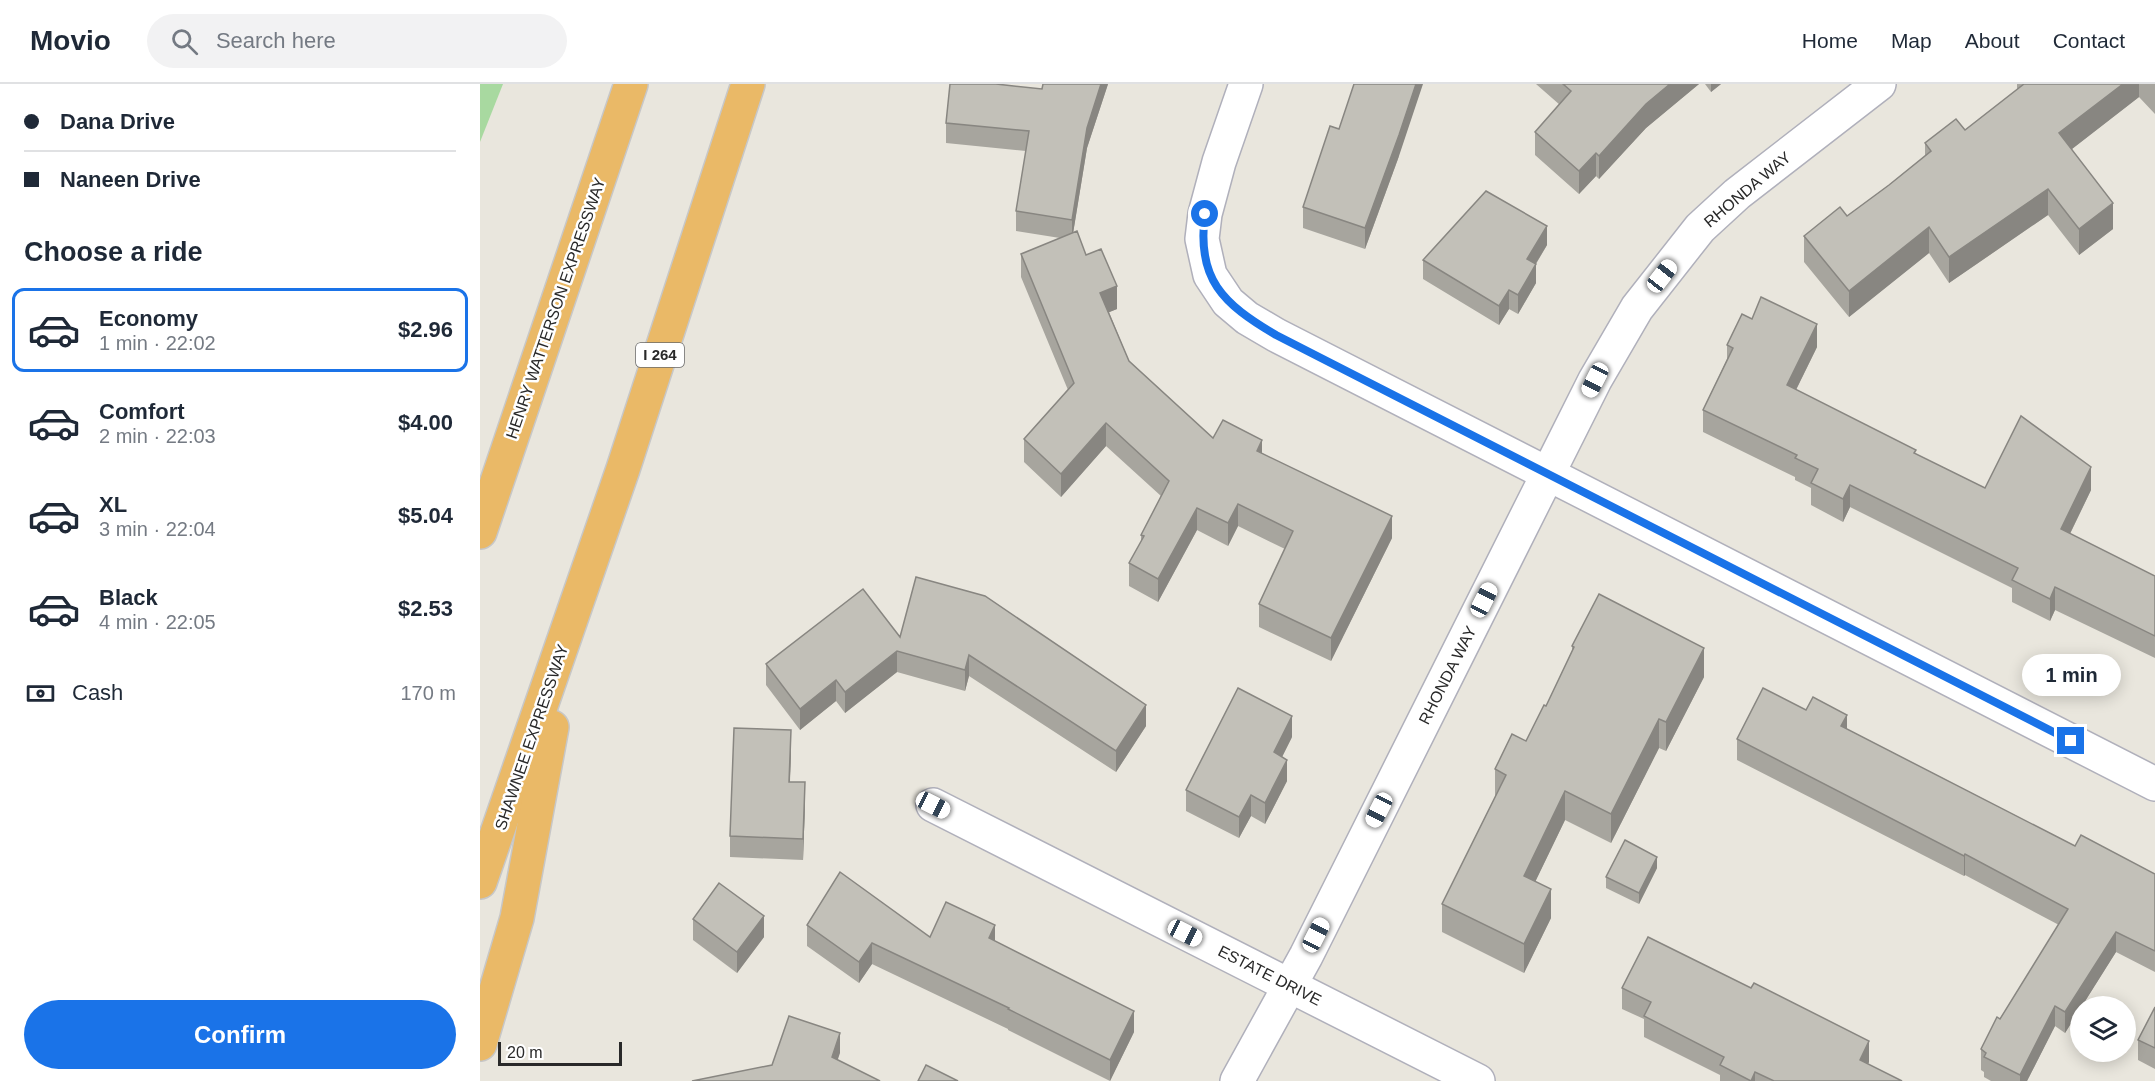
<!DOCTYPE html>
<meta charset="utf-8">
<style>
:root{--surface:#fff;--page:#f2f2f3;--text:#1f2937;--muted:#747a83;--line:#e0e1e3;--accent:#1a73e8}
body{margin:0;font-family:Arial,sans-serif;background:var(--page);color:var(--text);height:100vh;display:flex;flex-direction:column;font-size:22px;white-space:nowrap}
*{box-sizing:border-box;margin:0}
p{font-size:20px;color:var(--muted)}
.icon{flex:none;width:33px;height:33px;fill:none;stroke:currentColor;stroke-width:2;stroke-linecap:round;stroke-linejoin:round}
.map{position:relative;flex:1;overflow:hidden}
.side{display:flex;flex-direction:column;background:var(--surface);width:480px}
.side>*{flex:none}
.top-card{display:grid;align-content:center;height:132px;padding:0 24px;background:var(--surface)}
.controls{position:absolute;left:1590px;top:912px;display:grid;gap:12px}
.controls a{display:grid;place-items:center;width:66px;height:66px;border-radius:50%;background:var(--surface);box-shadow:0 3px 15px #0003;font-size:30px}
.scale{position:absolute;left:18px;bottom:15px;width:124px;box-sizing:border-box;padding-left:6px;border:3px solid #292929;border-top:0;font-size:16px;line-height:21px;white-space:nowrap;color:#292929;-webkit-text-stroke:4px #fff;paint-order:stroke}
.end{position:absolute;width:27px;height:27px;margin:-14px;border:8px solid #1a73e8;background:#fff;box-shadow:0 0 0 3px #fff}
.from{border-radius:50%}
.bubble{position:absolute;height:42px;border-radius:21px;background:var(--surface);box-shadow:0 3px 15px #0003;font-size:20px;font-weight:800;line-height:42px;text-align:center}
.car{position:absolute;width:18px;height:36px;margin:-18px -9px;border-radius:8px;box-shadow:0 0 4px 2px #0007;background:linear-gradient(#fff 24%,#345 0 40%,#fff 0 76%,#345 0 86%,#fff 0)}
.top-card b{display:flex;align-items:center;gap:21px;height:57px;font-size:22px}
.top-card b+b{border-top:2px solid var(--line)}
.top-card i{width:15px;height:15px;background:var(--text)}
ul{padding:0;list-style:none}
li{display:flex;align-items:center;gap:18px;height:84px;margin:0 12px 9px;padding:0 12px;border:3px solid transparent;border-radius:12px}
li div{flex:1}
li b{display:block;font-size:22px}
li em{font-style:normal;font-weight:800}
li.current{border-color:var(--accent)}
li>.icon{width:54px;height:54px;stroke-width:1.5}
h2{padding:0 24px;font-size:27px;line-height:72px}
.pay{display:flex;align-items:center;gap:15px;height:66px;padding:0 24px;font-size:22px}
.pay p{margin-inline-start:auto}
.cta{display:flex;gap:12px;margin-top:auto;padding:12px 24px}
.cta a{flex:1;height:69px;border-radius:36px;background:var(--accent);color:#fff;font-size:24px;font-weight:800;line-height:69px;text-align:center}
header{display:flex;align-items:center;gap:36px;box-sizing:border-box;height:84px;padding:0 30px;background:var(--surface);border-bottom:2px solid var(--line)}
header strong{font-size:28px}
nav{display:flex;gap:33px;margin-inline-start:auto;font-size:21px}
.search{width:420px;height:54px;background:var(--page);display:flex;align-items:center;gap:15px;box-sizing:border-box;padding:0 21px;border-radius:33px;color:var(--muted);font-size:22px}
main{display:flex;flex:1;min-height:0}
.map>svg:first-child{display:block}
.green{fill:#a8d9a0}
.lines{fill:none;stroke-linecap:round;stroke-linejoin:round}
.street-casing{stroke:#b0b0bb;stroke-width:36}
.highway-casing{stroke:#c7c7c7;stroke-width:36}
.street{stroke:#fff;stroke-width:33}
.highway{stroke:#eab967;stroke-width:33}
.wall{fill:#a7a59e}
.shaded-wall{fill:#888681}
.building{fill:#c2c0b8;stroke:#888681;stroke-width:1.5}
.route{stroke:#1a73e8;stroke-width:8}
.labels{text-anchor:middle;stroke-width:5;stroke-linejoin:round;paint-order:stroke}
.shield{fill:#fff;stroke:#696969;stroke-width:1.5}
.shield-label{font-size:15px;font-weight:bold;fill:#292929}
.street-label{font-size:16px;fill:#292929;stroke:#fff}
</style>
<header>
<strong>Movio</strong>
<div class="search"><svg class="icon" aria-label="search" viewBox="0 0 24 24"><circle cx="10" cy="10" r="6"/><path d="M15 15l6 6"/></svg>Search here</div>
<nav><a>Home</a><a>Map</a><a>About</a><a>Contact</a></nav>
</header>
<main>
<section class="side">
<div class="top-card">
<b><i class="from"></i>Dana Drive</b>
<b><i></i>Naneen Drive</b>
</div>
<h2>Choose a ride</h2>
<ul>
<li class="current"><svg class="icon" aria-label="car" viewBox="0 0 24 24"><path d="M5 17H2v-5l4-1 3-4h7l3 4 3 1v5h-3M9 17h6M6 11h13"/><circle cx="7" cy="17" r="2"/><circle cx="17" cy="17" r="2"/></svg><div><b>Economy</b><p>1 min · 22:02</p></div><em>$2.96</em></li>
<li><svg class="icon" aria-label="car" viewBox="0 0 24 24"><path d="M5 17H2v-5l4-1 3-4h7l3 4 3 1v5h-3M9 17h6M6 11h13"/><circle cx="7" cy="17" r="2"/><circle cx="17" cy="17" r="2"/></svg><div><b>Comfort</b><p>2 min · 22:03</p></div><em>$4.00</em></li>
<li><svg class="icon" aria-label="car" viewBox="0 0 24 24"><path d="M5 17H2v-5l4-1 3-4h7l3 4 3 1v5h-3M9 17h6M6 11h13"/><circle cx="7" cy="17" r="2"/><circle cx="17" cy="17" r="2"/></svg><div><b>XL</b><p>3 min · 22:04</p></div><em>$5.04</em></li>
<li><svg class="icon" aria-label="car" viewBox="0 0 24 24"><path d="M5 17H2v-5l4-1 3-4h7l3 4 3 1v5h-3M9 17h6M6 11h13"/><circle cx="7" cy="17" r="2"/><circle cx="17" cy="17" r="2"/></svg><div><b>Black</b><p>4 min · 22:05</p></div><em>$2.53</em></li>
</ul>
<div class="pay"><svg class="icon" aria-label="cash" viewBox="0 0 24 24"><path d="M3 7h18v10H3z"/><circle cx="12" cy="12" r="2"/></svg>Cash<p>170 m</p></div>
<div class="cta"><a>Confirm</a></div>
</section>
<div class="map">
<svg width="1675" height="997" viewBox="0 0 1675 997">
<rect width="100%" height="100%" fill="#e9e6dd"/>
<!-- green -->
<polygon class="green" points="0,0 23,0 0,58"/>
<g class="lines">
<!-- street casing -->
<g class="street-casing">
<g id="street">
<polyline points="766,0 739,78 725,130 722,155 730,191 748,218 767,234 796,251 1675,700"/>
<polyline points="453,721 998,997"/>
<polyline points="757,997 826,872 1115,296 1157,224 1220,144 1257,110 1399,0"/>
</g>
</g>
<!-- highway casing -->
<g class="highway-casing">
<g id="highway">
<polyline points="0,448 151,0"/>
<polyline points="0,798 143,385 268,0"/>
<polyline points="0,960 37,834 72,643"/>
</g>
</g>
<!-- street -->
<use href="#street" class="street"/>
<!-- highway -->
<use href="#highway" class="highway"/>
</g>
<!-- wall -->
<g class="wall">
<polygon points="563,0 628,0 607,64 593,149 637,225 629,228 649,277 733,354 782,369 912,454 851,577 779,543 779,520 805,465 758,442 748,462 717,446 678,518 649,502 649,479 661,458 661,451 681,412 626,362 581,413 544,378 544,355 588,306 541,193 541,170 580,154 536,147 536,127 546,67 466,59 466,39 562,5"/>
<polygon points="1056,0 1219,0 1166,44 1119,95 1116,92 1099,110 1055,71 1055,48 1080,21"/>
<polygon points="1225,0 1241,0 1231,8"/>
<polygon points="1537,0 1675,0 1675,30 1659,13 1592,65 1633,145 1599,171 1568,131 1469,199 1449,169 1369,233 1324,178 1324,152 1367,132 1409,101 1445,72 1445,59 1485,46 1537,7"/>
<polygon points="919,72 885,165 823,144 823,123"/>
<polygon points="1067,161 1056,180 1056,199 1038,230 1029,225 1019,241 943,195 943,176"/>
<polygon points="1247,261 1337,263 1316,306 1436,370 1505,404 1611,406 1590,450 1675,492 1675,574 1575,526 1570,537 1532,518 1532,504 1370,423 1363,438 1331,421 1331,404 1315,396 1315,393 1223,348 1223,326 1247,275"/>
<polygon points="436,493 666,642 636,688 489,592 485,607 417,588 365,629 356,617 320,646 286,601 286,580 420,553"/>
<polygon points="1092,562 1224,593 1186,667 1179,664 1131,759 1085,736 1055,798 1071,834 1044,889 962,848 962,820 1015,713 1015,685 1046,657 1066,622 1092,567"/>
<polygon points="1326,626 1367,645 1595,762 1675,790 1675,888 1636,868 1602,922 1600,922 1600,925 1585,949 1575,942 1547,997 1511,997 1504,993 1504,988 1501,986 1501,965 1579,841 1485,791 1484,792 1257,676 1257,655"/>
<polygon points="812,653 802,673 807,697 785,740 771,732 759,754 706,727 706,706"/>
<polygon points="311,667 310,698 325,719 323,776 250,773 250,752"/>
<polygon points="1177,784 1159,820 1126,804 1126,793"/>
<polygon points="213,835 284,853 257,889 213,856"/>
<polygon points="327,841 450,853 515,857 654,948 630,997 528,946 528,945 392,880 379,899 327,862"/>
<polygon points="1142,904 1389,978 1388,980 1422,997 1240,997 1240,991 1164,953 1164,935 1142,925"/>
<polygon points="1675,923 1675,985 1658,976 1658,956"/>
</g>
<!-- shaded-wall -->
<g class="shaded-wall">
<polygon points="621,0 628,0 607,64 592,156 592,136 607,44"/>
<polygon points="936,0 943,0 919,72 885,165 885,144"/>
<polygon points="1190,0 1219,0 1166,44 1119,95 1119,72 1166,20"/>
<polygon points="1231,0 1241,0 1231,8"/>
<polygon points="1643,0 1659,0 1659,13 1579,75 1579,49"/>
<polygon points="1116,69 1116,92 1099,110 1099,87"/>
<polygon points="1568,105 1568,131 1469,199 1469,173"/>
<polygon points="1633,119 1633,145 1599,171 1599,145"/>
<polygon points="1067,142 1067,161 1047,194 1047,175"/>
<polygon points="1449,143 1449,169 1369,233 1369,207"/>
<polygon points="1056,180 1056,199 1038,230 1038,211"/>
<polygon points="637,202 637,225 620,232 620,209"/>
<polygon points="1029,206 1029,225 1019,241 1019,222"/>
<polygon points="1337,240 1337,263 1307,324 1307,301"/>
<polygon points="626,339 626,362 581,413 581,390"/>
<polygon points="782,356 782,378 777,367"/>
<polygon points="1611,383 1611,406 1581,468 1581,445"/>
<polygon points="1370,401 1370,423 1363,438 1363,415"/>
<polygon points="758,420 758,442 748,462 748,439"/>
<polygon points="717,424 717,446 678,518 678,495"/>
<polygon points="912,432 912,454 851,577 851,554"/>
<polygon points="1575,503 1575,526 1570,537 1570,515"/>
<polygon points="1224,564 1224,593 1186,667 1186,638"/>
<polygon points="417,567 417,588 365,629 365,608"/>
<polygon points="489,571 489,592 485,607 485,586"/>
<polygon points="356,596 356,617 320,646 320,625"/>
<polygon points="666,621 666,642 636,688 636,667"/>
<polygon points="1367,631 1367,651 1361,642"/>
<polygon points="812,632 812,653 794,689 794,668"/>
<polygon points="1179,635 1179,664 1131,759 1131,730"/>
<polygon points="311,646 311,667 309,719 309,698"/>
<polygon points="807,676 807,697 785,740 785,719"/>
<polygon points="325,698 325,719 323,776 323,755"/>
<polygon points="1085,707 1085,736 1044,821 1044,792"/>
<polygon points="771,711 771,732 759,754 759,733"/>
<polygon points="1485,770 1485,791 1484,792 1484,772"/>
<polygon points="1177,773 1177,784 1159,820 1159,809"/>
<polygon points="1071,805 1071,834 1044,889 1044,860"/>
<polygon points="284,832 284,853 257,889 257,868"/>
<polygon points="515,841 515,862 509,854"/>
<polygon points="1636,848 1636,868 1602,922 1600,922 1600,925 1585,949 1585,928"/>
<polygon points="392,859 392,880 379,899 379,878"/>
<polygon points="1575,922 1575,942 1547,997 1540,997 1540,991"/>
<polygon points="654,927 654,948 630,997 630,976"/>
<polygon points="360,949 360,969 352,993 352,973"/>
<polygon points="1389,957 1389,978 1380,997 1380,976"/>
<polygon points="1275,988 1275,997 1271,997"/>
</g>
<!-- building -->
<g class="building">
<polygon points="470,0 516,0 562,5 563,0 621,0 607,44 592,136 536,127 549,47 466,39"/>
<polygon points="874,0 936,0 919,51 885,144 823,123 850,42 859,45"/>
<polygon points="1083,0 1190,0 1166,20 1119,72 1116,69 1099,87 1055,48 1091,7"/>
<polygon points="1544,0 1643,0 1579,49 1633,119 1599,145 1568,105 1469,173 1449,143 1369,207 1324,152 1360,123 1367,132 1409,101 1451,67 1445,59 1476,35 1485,46"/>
<polygon points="1006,107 1067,142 1047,175 1056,180 1038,211 1029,206 1019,222 943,176"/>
<polygon points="597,147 606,171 621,165 637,202 620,209 649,277 733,354 743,336 782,356 777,367 912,432 851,554 779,520 813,447 758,420 748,439 717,424 678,495 649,479 664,452 661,451 689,397 626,339 581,390 544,355 594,299 541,170"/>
<polygon points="1281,213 1337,240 1307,301 1436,366 1434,369 1505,404 1541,332 1611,383 1581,445 1675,492 1675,552 1575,503 1570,515 1532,496 1538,484 1370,401 1363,415 1331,399 1338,385 1315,374 1317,371 1223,326 1253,264 1247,261 1262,230 1272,235"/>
<polygon points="436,493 505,512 666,621 636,667 489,571 485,586 417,567 365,608 356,596 320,625 286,580 383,505 420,553"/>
<polygon points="1119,510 1224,564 1186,638 1179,635 1131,730 1085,707 1044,792 1071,805 1044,860 962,820 1026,691 1015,685 1032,650 1046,657 1064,621 1066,622 1094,563 1092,562"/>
<polygon points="758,604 812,632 794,668 807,676 785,719 771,711 759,733 706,706"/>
<polygon points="1283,604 1326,626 1333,613 1367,631 1361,642 1595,762 1601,751 1675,790 1675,867 1636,848 1585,928 1575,922 1540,991 1504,973 1506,969 1501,965 1517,933 1520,935 1588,825 1485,770 1484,772 1257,655"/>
<polygon points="254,644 311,646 309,698 325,698 323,755 250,752"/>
<polygon points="1145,756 1177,773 1159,809 1126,793"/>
<polygon points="360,788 450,853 466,818 515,841 509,854 654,927 630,976 528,925 529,924 392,859 379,878 327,841"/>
<polygon points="239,799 284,832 257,868 213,835"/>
<polygon points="1168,853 1271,904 1274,899 1389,957 1380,976 1422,997 1294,997 1275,988 1271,997 1240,981 1244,973 1164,932 1171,918 1142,904"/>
<polygon points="1675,923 1675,964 1658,956"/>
<polygon points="309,932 360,949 352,973 400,997 212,997 292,981"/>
<polygon points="446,981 478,997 438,997"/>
</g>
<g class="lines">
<!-- route -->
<path class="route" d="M725,130c-9,65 18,90 71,121l795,406"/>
</g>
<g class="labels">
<!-- shield labels -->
<rect class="shield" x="156" y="259" width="48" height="24" rx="4.5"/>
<g class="shield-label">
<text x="180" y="276">I 264</text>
</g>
<!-- street labels -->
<g class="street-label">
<text transform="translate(1267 105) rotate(-40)" y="6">RHONDA WAY</text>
<text transform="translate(75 224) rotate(-71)" y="6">HENRY WATTERSON EXPRESSWAY</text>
<text transform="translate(967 591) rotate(-63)" y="6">RHONDA WAY</text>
<text transform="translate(51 653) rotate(-71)" y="6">SHAWNEE EXPRESSWAY</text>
<text transform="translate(790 891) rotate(27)" y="6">ESTATE DRIVE</text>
</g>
</g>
</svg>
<div class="controls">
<a><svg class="icon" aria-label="layers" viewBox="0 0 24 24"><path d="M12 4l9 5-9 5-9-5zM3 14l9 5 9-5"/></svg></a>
</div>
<div class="scale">20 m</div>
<i class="end from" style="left:725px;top:130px"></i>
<i class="end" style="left:1591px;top:657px"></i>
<div class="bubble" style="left:1542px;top:570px;width:99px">1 min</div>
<i class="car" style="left:1182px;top:192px;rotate:38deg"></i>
<i class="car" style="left:1115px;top:296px;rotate:207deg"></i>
<i class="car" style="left:1004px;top:516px;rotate:27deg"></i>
<i class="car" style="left:453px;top:721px;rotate:117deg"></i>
<i class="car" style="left:899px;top:726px;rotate:207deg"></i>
<i class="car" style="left:705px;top:849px;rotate:117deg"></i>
<i class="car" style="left:836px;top:851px;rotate:27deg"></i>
</div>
</main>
